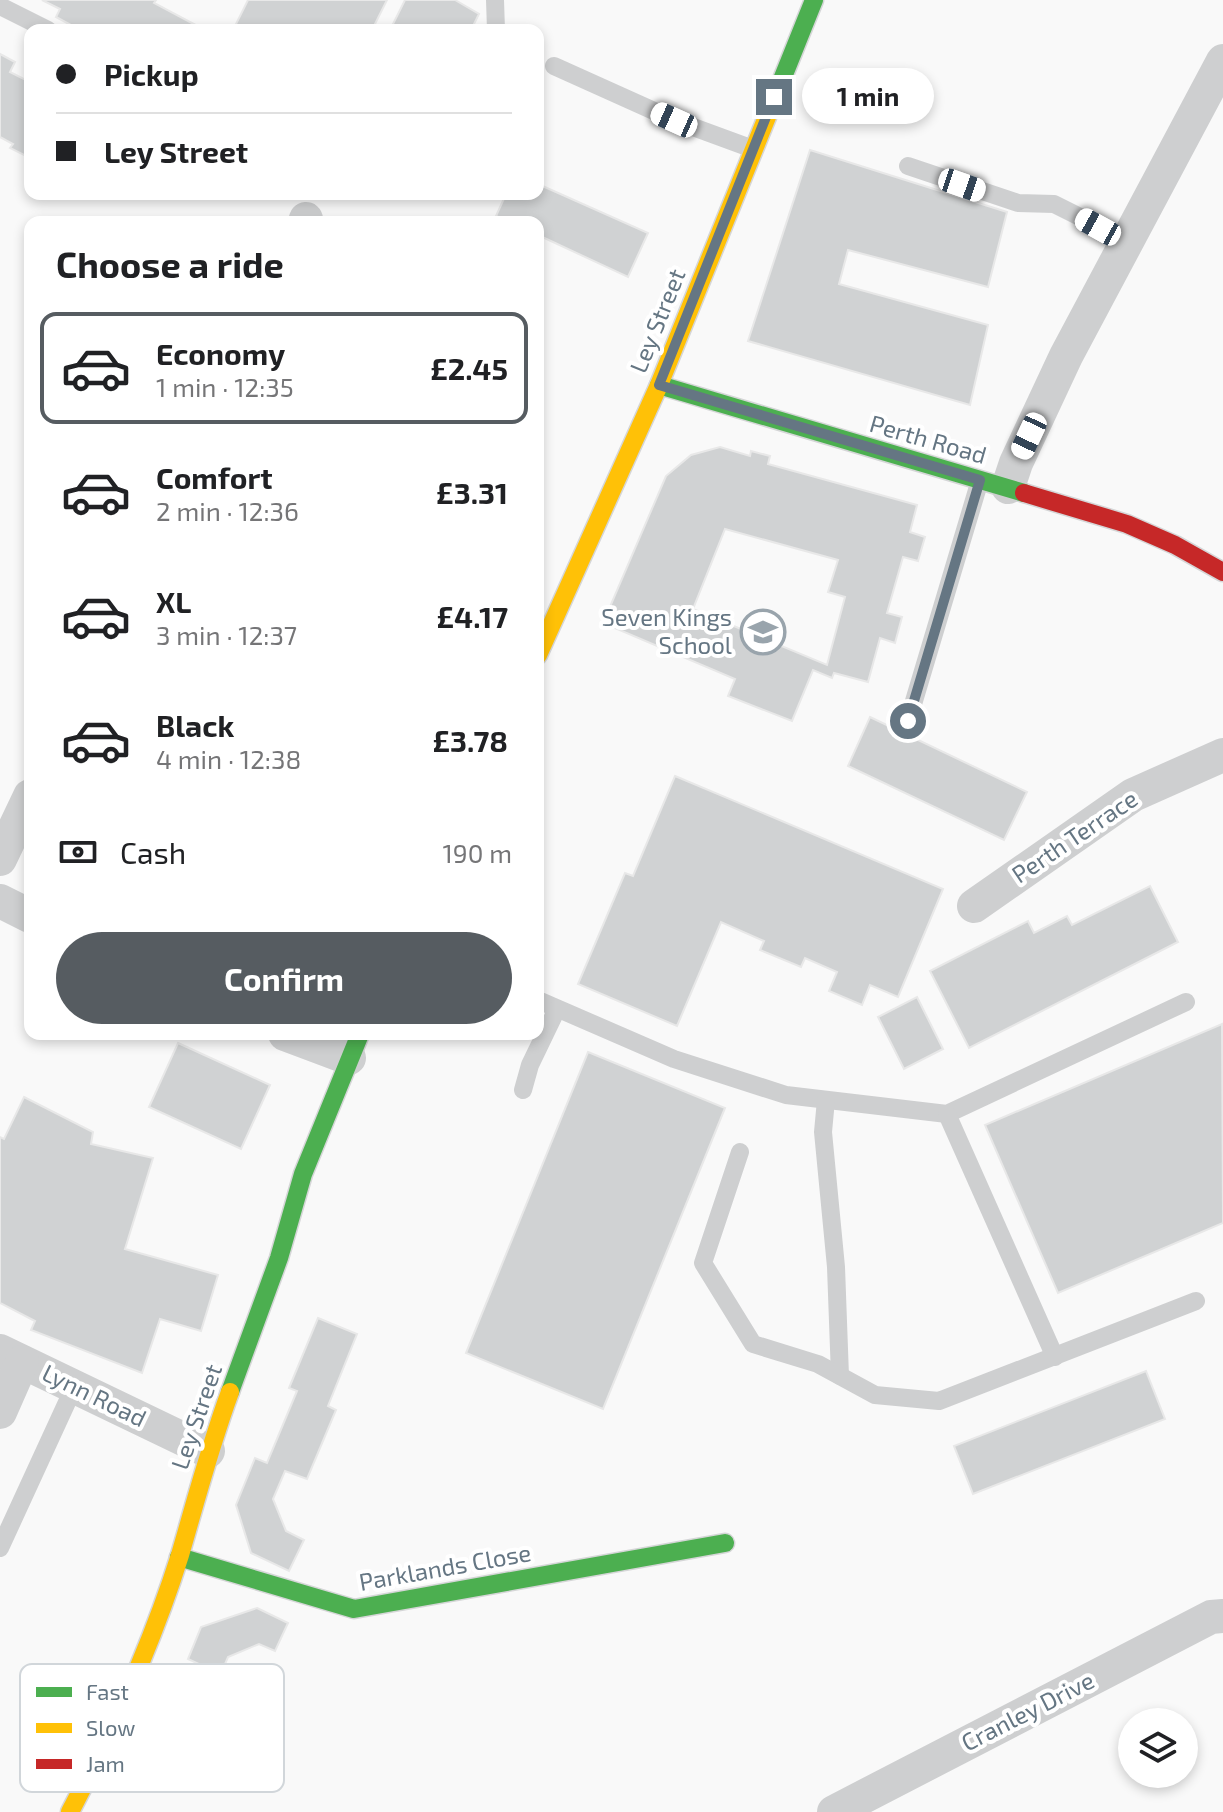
<!DOCTYPE html>
<meta charset="utf-8">
<style>
:root{--surface:#fff;--page:#f2f2f2;--text:#202124;--muted:#757577;--line:#e0e0e0;--accent:#565c61}
body{margin:0;font-family:"Exo 2",sans-serif;background:var(--page);color:var(--text);height:100vh;display:flex;flex-direction:column;font-size:30px;white-space:nowrap}
*{box-sizing:border-box;margin:0}
p{font-size:26px;color:var(--muted)}
.icon{flex:none;width:44px;height:44px;fill:none;stroke:currentColor;stroke-width:2;stroke-linecap:round;stroke-linejoin:round}
.map{position:relative;flex:1;overflow:hidden}
.sheet{position:absolute;left:24px;top:216px;width:520px;height:824px;display:flex;flex-direction:column;background:var(--surface);border-radius:16px;box-shadow:0 4px 12px #0003}
.sheet>*{flex:none}
.top-card{position:absolute;left:24px;top:24px;width:520px;height:176px;border-radius:16px;box-shadow:0 4px 12px #0003;display:grid;align-content:center;height:176px;padding:0 32px;background:var(--surface)}
.buttons{position:absolute;left:1118px;top:1708px;display:grid;gap:16px}
.buttons a{display:grid;place-items:center;width:80px;height:80px;border-radius:50%;background:var(--surface);box-shadow:0 4px 12px #0003;font-size:40px}
.end{position:absolute;width:36px;height:36px;margin:-18px;border:10px solid #657683;background:#fff;box-shadow:0 0 0 4px #fff}
.from{border-radius:50%}
.bubble{position:absolute;height:56px;border-radius:28px;background:var(--surface);box-shadow:0 4px 12px #0003;font-size:26px;font-weight:700;line-height:56px;text-align:center}
.car{position:absolute;width:24px;height:48px;margin:-24px -12px;border-radius:10px;box-shadow:0 0 6px 2px #0007;background:linear-gradient(#fff 24%,#345 0 40%,#fff 0 76%,#345 0 86%,#fff 0)}
.top-card b{display:flex;align-items:center;gap:28px;height:76px;font-size:30px}
.top-card b+b{border-top:2px solid var(--line)}
.top-card i{width:20px;height:20px;background:var(--text)}
ul{padding:0;list-style:none}
li{display:flex;align-items:center;gap:24px;height:112px;margin:0 16px 12px;padding:0 16px;border:4px solid transparent;border-radius:16px}
li div{flex:1}
li b{display:block;font-size:30px}
li em{font-style:normal;font-weight:700}
li.on{border-color:var(--accent)}
li>.icon{width:72px;height:72px;stroke-width:1.5}
h2{padding:0 32px;font-size:36px;line-height:96px}
.pay{display:flex;align-items:center;gap:20px;height:88px;padding:0 32px;font-size:30px}
.pay p{margin-inline-start:auto}
.cta{display:flex;gap:16px;margin-top:auto;padding:16px 32px}
.cta a{flex:1;height:92px;border-radius:48px;background:var(--accent);color:#fff;font-size:32px;font-weight:700;line-height:92px;text-align:center}
.map>svg:first-child{display:block}
.building{fill:#d0d2d3;stroke:#e8e8e8;stroke-width:2;fill-rule:evenodd}
.lines{fill:none;stroke-linecap:round;stroke-linejoin:round}
.fast-casing{stroke:#d5d6d7;stroke-width:21}
.slow-casing{stroke:#d5d6d7;stroke-width:21}
.jam-casing{stroke:#d5d6d7;stroke-width:21}
.lane{stroke:#cecfd0;stroke-width:18}
.street{stroke:#cecfd0;stroke-width:34}
.fast{stroke:#4caf50;stroke-width:18}
.slow{stroke:#ffc107;stroke-width:18}
.jam{stroke:#c62828;stroke-width:18}
.route{stroke:#657683;stroke-width:10}
.labels{text-anchor:middle;stroke-width:8;stroke-linejoin:round;paint-order:stroke}
.street-label{font-size:24px;fill:#657683;stroke:#fff}
.poi-label{font-size:24px;fill:#657683;stroke:#fff;text-anchor:end}
.key{fill:#fff;stroke:#d1d6da;stroke-width:2}
.key-label{font-size:22px;fill:#657683}
</style>
<div class="map">
<svg width="1223" height="1812" viewBox="0 0 1223 1812">
<rect width="100%" height="100%" fill="#f9f9f9"/>
<!-- building -->
<g class="building">
<polygon points="42,0 156,0 154,3 205,30 80,30 56,17 60,9"/>
<polygon points="248,0 387,0 372,30 233,30"/>
<polygon points="405,0 455,0 479,14 471,30 390,30"/>
<polygon points="0,54 15,62 10,72 30,82 30,158 10,148 13,144 0,137"/>
<polygon points="810,150 1007,212 988,287 848,250 839,284 988,325 970,405 748,341"/>
<polygon points="538,184 648,233 628,277 538,235 538,222 510,222 496,216 506,194 538,194"/>
<path d="M720,447l30,9 1,-5 19,5 -2,8 149,41 -7,27 15,5 -7,24 -15,-4 -16,56 15,4 -7,26 -15,-5 -12,44 -34,-9 -2,5 -19,-8 -21,51 -64,-25 7,-17 -132,-56 63,-147 25,-21zM725,529l113,31 -10,32 17,5 -18,68 -134,-56z"/>
<polygon points="870,717 1027,792 1004,840 848,766"/>
<polygon points="675,776 943,889 898,997 870,985 862,1005 829,991 837,972 805,958 801,967 760,950 764,941 721,922 677,1026 578,984 625,873 633,876"/>
<polygon points="1150,886 1178,942 969,1048 930,971 1028,921 1034,933 1067,916 1072,925"/>
<polygon points="917,997 943,1049 904,1069 878,1017"/>
<polygon points="1222,1024 1223,1223 1058,1293 985,1125"/>
<polygon points="178,1043 270,1085 241,1149 149,1107"/>
<polygon points="588,1052 725,1108 603,1409 466,1353"/>
<polygon points="24,1097 93,1132 91,1144 153,1158 125,1249 218,1275 201,1331 160,1319 142,1373 31,1330 35,1321 0,1303 0,1137 4,1139"/>
<polygon points="318,1318 357,1334 328,1406 336,1410 307,1479 285,1471 273,1499 286,1531 304,1540 289,1571 251,1553 236,1505 255,1458 267,1463 297,1391 289,1388"/>
<polygon points="1146,1371 1165,1419 973,1494 954,1446"/>
<polygon points="257,1608 288,1623 275,1651 259,1644 228,1657 222,1671 246,1682 213,1757 202,1752 187,1786 148,1769 162,1736 169,1739 201,1665 188,1659 201,1627"/>
</g>
<g class="lines">
<!-- fast casing -->
<g class="fast-casing">
<g id="fast">
<polyline points="773,102 814,0"/>
<polyline points="659,385 1024,493"/>
<polyline points="230,1392 279,1258 303,1174 360,1034"/>
<polyline points="179,1557 354,1609 725,1543"/>
</g>
</g>
<!-- slow casing -->
<g class="slow-casing">
<g id="slow">
<polyline points="538,655 659,385 773,102"/>
<path d="M70,1812c43,-82 82,-168 110,-257 16,-55 30,-109 50,-163"/>
</g>
</g>
<!-- jam casing -->
<g class="jam-casing">
<polyline id="jam" points="1024,493 1127,524 1175,545 1223,572"/>
</g>
<!-- lane -->
<g class="lane">
<polyline points="495,0 496,30"/>
<polyline points="0,6 48,30"/>
<polyline points="554,66 674,120 753,149"/>
<polyline points="908,166 1018,203 1054,204 1128,241"/>
<polyline points="908,721 980,480"/>
<polyline points="538,1000 674,1059 786,1095 947,1114 1186,1002"/>
<polyline points="523,1090 530,1065 557,1009"/>
<polyline points="826,1100 823,1132 836,1267 840,1376"/>
<polyline points="947,1114 1055,1357"/>
<polyline points="740,1152 703,1263 753,1344 818,1364 875,1395 939,1401 1196,1301"/>
<polyline points="0,1548 74,1387"/>
</g>
<!-- street -->
<g class="street">
<polyline points="305,222 306,219"/>
<polyline points="1008,487 1016,463 1066,356 1223,61"/>
<polyline points="0,859 30,796"/>
<polyline points="0,901 30,916"/>
<polyline points="974,906 1133,795 1223,755"/>
<polyline points="285,1034 349,1058"/>
<polyline points="0,1351 208,1451"/>
<polyline points="0,1412 22,1362"/>
<polyline points="834,1812 1211,1617 1223,1616"/>
</g>
<!-- fast -->
<use href="#fast" class="fast"/>
<!-- slow -->
<use href="#slow" class="slow"/>
<!-- jam -->
<use href="#jam" class="jam"/>
</g>
<g class="lines">
<!-- route -->
<polyline class="route" points="774,97 659,385 980,480 908,721"/>
</g>
<!-- icons -->
<defs>
<g id="school-ring" transform="scale(2.3)"><circle r="9.5" fill="#fff" stroke="#99a4ac" stroke-width="1.5"/><path d="M0-5L7-2L0 1L-7-2ZM-4 1L0 2.5L4 1V4Q0 6-4 4Z" fill="#99a4ac"/></g>
</defs>
<g fill-rule="evenodd">
<use href="#school-ring" x="763" y="632"/>
</g>
<g class="labels">
<!-- street labels -->
<g class="street-label">
<text transform="translate(658 321) rotate(-68)" y="8">Ley Street</text>
<text transform="translate(928 440) rotate(16)" y="8">Perth Road</text>
<text transform="translate(1075 837) rotate(-34)" y="8">Perth Terrace</text>
<text transform="translate(94 1396) rotate(26)" y="8">Lynn Road</text>
<text transform="translate(197 1417) rotate(-71)" y="8">Ley Street</text>
<text transform="translate(445 1568) rotate(-10)" y="8">Parklands Close</text>
<text transform="translate(1028 1712) rotate(-27)" y="8">Cranley Drive</text>
</g>
<!-- poi labels -->
<g class="poi-label">
<text x="732" y="626">Seven Kings<tspan x="732" dy="28">School</tspan></text>
</g>
</g>
<!-- legend -->
<rect x="20" y="1664" width="264" height="128" rx="12" class="key"/>
<rect x="36" y="1687" width="36" height="10" fill="#4caf50"/>
<rect x="36" y="1723" width="36" height="10" fill="#ffc107"/>
<rect x="36" y="1759" width="36" height="10" fill="#c62828"/>
<g class="key-label">
<text x="86" y="1700">Fast</text>
<text x="86" y="1736">Slow</text>
<text x="86" y="1772">Jam</text>
</g>
</svg>
<div class="buttons">
<a><svg class="icon" aria-label="layers" viewBox="0 0 24 24"><path d="M12 4l9 5-9 5-9-5zM3 14l9 5 9-5"/></svg></a>
</div>
<i class="end from" style="left:908px;top:721px"></i>
<i class="end" style="left:774px;top:97px"></i>
<div class="bubble" style="left:802px;top:68px;width:132px">1 min</div>
<i class="car" style="left:674px;top:120px;rotate:294deg"></i>
<i class="car" style="left:962px;top:185px;rotate:109deg"></i>
<i class="car" style="left:1098px;top:227px;rotate:299deg"></i>
<i class="car" style="left:1029px;top:436px;rotate:205deg"></i>
<div class="top-card">
<b><i class="from"></i>Pickup</b>
<b><i></i>Ley Street</b>
</div>
<section class="sheet">
<h2>Choose a ride</h2>
<ul>
<li class="on"><svg class="icon" aria-label="car" viewBox="0 0 24 24"><path d="M5 17H2v-5l4-1 3-4h7l3 4 3 1v5h-3M9 17h6M6 11h13"/><circle cx="7" cy="17" r="2"/><circle cx="17" cy="17" r="2"/></svg><div><b>Economy</b><p>1 min · 12:35</p></div><em>£2.45</em></li>
<li><svg class="icon" aria-label="car" viewBox="0 0 24 24"><path d="M5 17H2v-5l4-1 3-4h7l3 4 3 1v5h-3M9 17h6M6 11h13"/><circle cx="7" cy="17" r="2"/><circle cx="17" cy="17" r="2"/></svg><div><b>Comfort</b><p>2 min · 12:36</p></div><em>£3.31</em></li>
<li><svg class="icon" aria-label="car" viewBox="0 0 24 24"><path d="M5 17H2v-5l4-1 3-4h7l3 4 3 1v5h-3M9 17h6M6 11h13"/><circle cx="7" cy="17" r="2"/><circle cx="17" cy="17" r="2"/></svg><div><b>XL</b><p>3 min · 12:37</p></div><em>£4.17</em></li>
<li><svg class="icon" aria-label="car" viewBox="0 0 24 24"><path d="M5 17H2v-5l4-1 3-4h7l3 4 3 1v5h-3M9 17h6M6 11h13"/><circle cx="7" cy="17" r="2"/><circle cx="17" cy="17" r="2"/></svg><div><b>Black</b><p>4 min · 12:38</p></div><em>£3.78</em></li>
</ul>
<div class="pay"><svg class="icon" aria-label="cash" viewBox="0 0 24 24"><path d="M3 7h18v10H3z"/><circle cx="12" cy="12" r="2"/></svg>Cash<p>190 m</p></div>
<div class="cta"><a>Confirm</a></div>
</section>
</div>
